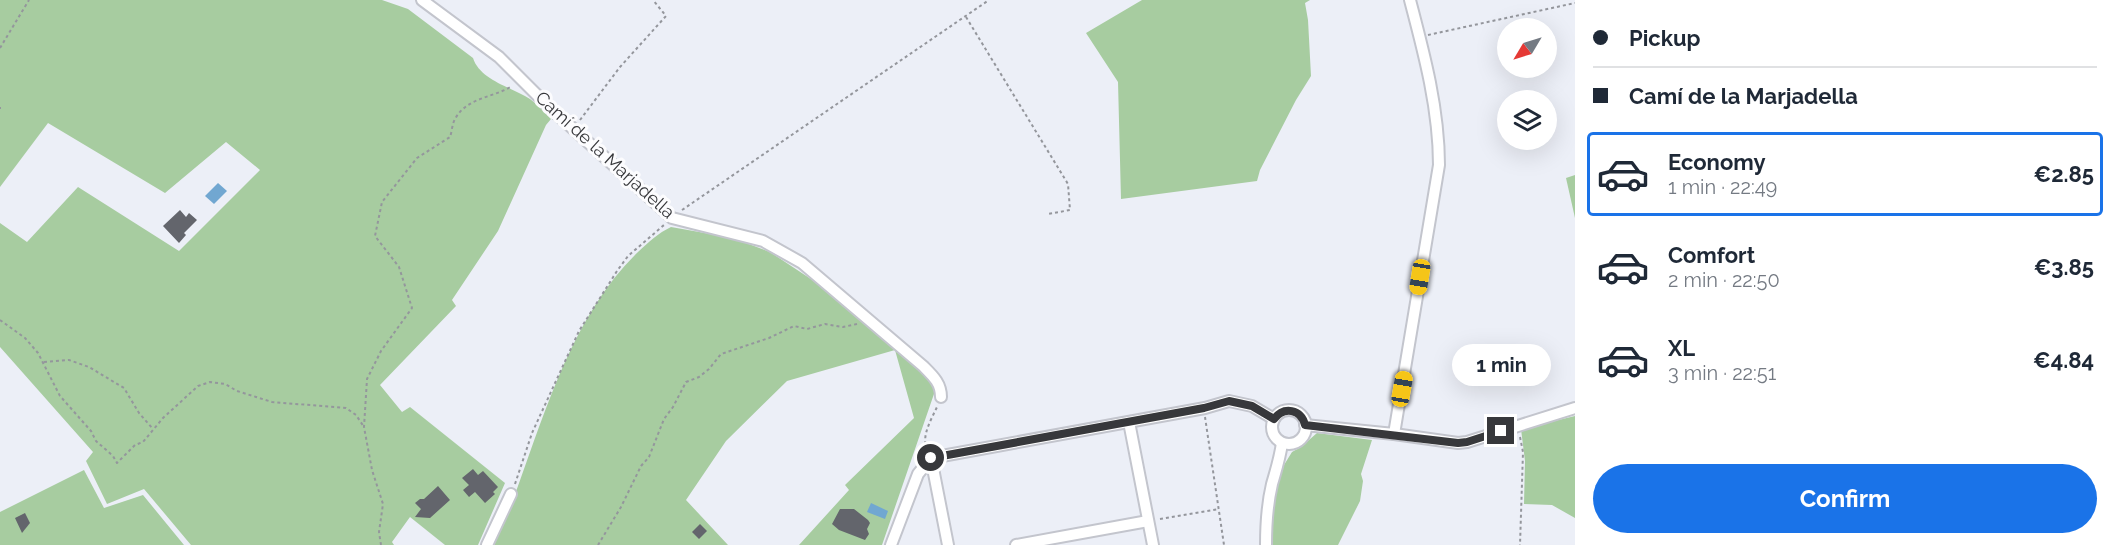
<!DOCTYPE html>
<meta charset="utf-8">
<style>
:root{--surface:#fff;--page:#f6f6f7;--text:#1f2937;--muted:#747a83;--line:#e0e1e3;--accent:#1a73e8}
body{margin:0;font-family:Raleway,sans-serif;background:var(--page);color:var(--text);height:100vh;display:flex;flex-direction:column;font-size:22px;white-space:nowrap}
*{box-sizing:border-box;margin:0}
p{font-size:20px;color:var(--muted)}
.icon{flex:none;width:33px;height:33px;fill:none;stroke:currentColor;stroke-width:2;stroke-linecap:round;stroke-linejoin:round}
.map{position:relative;flex:1;overflow:hidden}
.panel{display:flex;flex-direction:column;background:var(--surface);width:540px}
.panel>*{flex:none}
.hud{display:grid;align-content:center;height:132px;padding:0 18px;background:var(--surface)}
.needle{width:39px;rotate:232deg}
.buttons{position:absolute;left:1497px;top:18px;display:grid;gap:12px}
.buttons a{display:grid;place-items:center;width:60px;height:60px;border-radius:50%;background:var(--surface);box-shadow:0 6px 24px #0002;font-size:30px}
.end{position:absolute;width:27px;height:27px;margin:-14px;border:8px solid #37383b;background:#fff;box-shadow:0 0 0 3px #fff}
.from{border-radius:50%}
.bubble{position:absolute;height:42px;border-radius:21px;background:var(--surface);box-shadow:0 6px 24px #0002;font-size:20px;font-weight:700;line-height:42px;text-align:center}
.car{position:absolute;width:18px;height:36px;margin:-18px -9px;border-radius:8px;box-shadow:0 0 4px 2px #0007;background:linear-gradient(#f5c518 24%,#345 0 40%,#f5c518 0 76%,#345 0 86%,#f5c518 0)}
.hud b{display:flex;align-items:center;gap:21px;height:57px;font-size:22px}
.hud b+b{border-top:2px solid var(--line)}
.hud i{width:15px;height:15px;background:var(--text)}
ul{padding:0;list-style:none}
li{display:flex;align-items:center;gap:18px;height:84px;margin:0 12px 9px;padding:0 6px;border:3px solid transparent;border-radius:6px}
li div{flex:1}
li b{display:block;font-size:22px}
li em{font-style:normal;font-weight:700}
li.current{border-color:var(--accent)}
li>.icon{width:54px;height:54px;stroke-width:1.5}
.button{display:flex;gap:12px;margin-top:auto;padding:12px 18px}
.button a{flex:1;height:69px;border-radius:36px;background:var(--accent);color:#fff;font-size:24px;font-weight:700;line-height:69px;text-align:center}
main{display:flex;flex:1;min-height:0}
.map>svg:first-child{display:block}
.green{fill:#a7cca0}
.water{fill:#71a7d1}
.building{fill:#63656c}
.lines{fill:none;stroke-linecap:round;stroke-linejoin:round}
.street-casing{stroke:#c3c5cd;stroke-width:14}
.path{stroke:#94969c;stroke-width:2;stroke-dasharray:3 3;stroke-linecap:butt}
.street{stroke:#fff;stroke-width:10}
.route{stroke:#37383b;stroke-width:8}
.labels{text-anchor:middle;stroke-width:6;stroke-linejoin:round;paint-order:stroke}
.street-label{font-size:18px;fill:#37383b;stroke:#fcfcfe}
</style>
<main>
<div class="map">
<svg width="1575" height="545" viewBox="0 0 1575 545">
<rect width="100%" height="100%" fill="#eceff7"/>
<!-- green -->
<g class="green">
<path d="M0,0h382l26,9 65,49c7,22 38,29 57,41 7,5 14,13 21,20l-5,6 -48,106 -46,69 4,6 -76,79 22,27 8,-5 95,76 -27,62h-33l-35,-28 -18,25 2,3h-203l-47,-56 -37,15 -21,-43 7,-9 -93,-105v-124l27,19 51,-55 101,64 81,-81 -34,-28 -61,51 -117,-70 -48,64z"/>
<polygon points="1142,0 1310,0 1305,3 1308,20 1311,76 1296,100 1260,170 1257,181 1121,199 1118,82 1086,33"/>
<polygon points="1575,175 1575,218 1566,178"/>
<path d="M671,227l62,11 37,14 53,35 72,63 26,19 13,16 1,6 -53,154h-83l50,-55 -4,-5 69,-67 -19,-68 -108,31 -61,60 -40,59 42,45h-234c8,-20 17,-39 24,-59 29,-80 57,-174 120,-234 11,-10 20,-19 33,-25z"/>
<polygon points="1575,416 1575,518 1552,505 1524,504 1525,461 1521,429"/>
<polygon points="1317,433 1372,440 1361,474 1363,481 1360,501 1338,545 1271,545 1274,499 1284,465 1292,452 1301,447"/>
<polygon points="84,470 104,508 143,495 184,545 0,545 0,512"/>
</g>
<!-- water -->
<g class="water">
<polygon points="218,183 227,191 214,204 205,196"/>
<polygon points="871,503 888,511 885,519 867,512"/>
</g>
<!-- building -->
<g class="building">
<polygon points="180,210 186,217 189,213 197,220 184,233 186,235 179,243 163,226"/>
<polygon points="473,469 478,475 483,471 498,487 493,492 495,494 485,503 475,492 469,497 463,490 469,485 462,478"/>
<polygon points="438,486 450,500 430,518 415,517 421,509 415,503 420,499 424,499"/>
<polygon points="840,509 854,509 868,520 870,523 867,529 869,534 865,540 839,530 832,524"/>
<polygon points="25,513 30,523 22,533 15,518"/>
<polygon points="700,524 707,531 699,539 692,532"/>
</g>
<g class="lines">
<!-- street casing -->
<g class="street-casing">
<g id="street">
<path d="M422,0l77,57 50,50 123,111 91,23 39,22 121,103c10,10 18,17 18,31"/>
<circle cx="1289" cy="427" r="17"/>
<polyline points="1129,422 1153,545"/>
<path d="M1305,425l89,9 45,-269c0,-56 -15,-112 -29,-165"/>
<polyline points="1394,434 1458,443 1467,442 1575,408"/>
<polyline points="931,458 948,545"/>
<polyline points="487,545 511,494"/>
<polyline points="891,545 918,474 931,458 1205,408 1229,401 1252,406 1274,419"/>
<polyline points="1016,545 1148,521"/>
<path d="M1266,545c0,-21 1,-40 6,-61 4,-14 8,-26 10,-41"/>
</g>
</g>
<!-- path -->
<g class="path">
<polyline points="966,17 1068,184 1070,210 1048,214"/>
<polyline points="1428,35 1575,3"/>
<polyline points="0,48 29,0"/>
<polyline points="0,107 0,109"/>
<polyline points="580,120 620,67 666,16 653,0"/>
<polyline points="682,210 989,0"/>
<polyline points="0,320 25,338 38,353 60,396 91,431 96,441 113,456 117,463 135,445 143,442 163,418 198,386 210,382 225,384 237,391 272,402 346,408 356,415 364,427"/>
<polyline points="44,362 69,360 89,367 124,388 139,413 153,429"/>
<polyline points="1205,417 1224,545"/>
<polyline points="1520,437 1523,452 1520,545"/>
<path d="M927,450c-6,-14 4,-30 10,-43"/>
<polyline points="515,484 532,433 579,331 617,271 628,256 664,225"/>
<polyline points="1160,519 1219,509"/>
<path d="M381,545l-2,-13 4,-28 -11,-34 -8,-43 3,-48 14,-28 31,-43 -13,-41 -24,-31 7,-34 35,-44 33,-21c2,-5 2,-13 5,-18 12,-22 38,-21 57,-33"/>
<polyline points="598,545 621,507 641,466 649,457 664,419 673,407 686,382 699,377 709,369 721,354 769,338 794,326 807,329 825,324 843,327 857,324"/>
</g>
<!-- street -->
<use href="#street" class="street"/>
</g>
<g class="lines">
<!-- route -->
<path class="route" d="M931,458l273,-50 25,-7 23,5 22,13c10,-13 27,-10 31,6l153,18 9,-1 34,-11"/>
</g>
<g class="labels">
<!-- street labels -->
<g class="street-label">
<text transform="translate(605 155) rotate(42)" y="6">Camí de la Marjadella</text>
</g>
</g>
</svg>
<div class="buttons">
<a><svg class="needle" viewBox="-14 -14 28 28"><path d="M0-13l5 13h-10z" fill="#e53935"/><path d="M0 13l5-13h-10z" fill="#747a83"/></svg></a>
<a><svg class="icon" aria-label="layers" viewBox="0 0 24 24"><path d="M12 4l9 5-9 5-9-5zM3 14l9 5 9-5"/></svg></a>
</div>
<i class="end from" style="left:931px;top:458px"></i>
<i class="end" style="left:1501px;top:431px"></i>
<div class="bubble" style="left:1452px;top:344px;width:99px">1 min</div>
<i class="car" style="left:1420px;top:277px;rotate:189deg"></i>
<i class="car" style="left:1402px;top:389px;rotate:10deg"></i>
</div>
<section class="panel">
<div class="hud">
<b><i class="from"></i>Pickup</b>
<b><i></i>Camí de la Marjadella</b>
</div>
<ul>
<li class="current"><svg class="icon" aria-label="car" viewBox="0 0 24 24"><path d="M5 17H2v-5l4-1 3-4h7l3 4 3 1v5h-3M9 17h6M6 11h13"/><circle cx="7" cy="17" r="2"/><circle cx="17" cy="17" r="2"/></svg><div><b>Economy</b><p>1 min · 22:49</p></div><em>€2.85</em></li>
<li><svg class="icon" aria-label="car" viewBox="0 0 24 24"><path d="M5 17H2v-5l4-1 3-4h7l3 4 3 1v5h-3M9 17h6M6 11h13"/><circle cx="7" cy="17" r="2"/><circle cx="17" cy="17" r="2"/></svg><div><b>Comfort</b><p>2 min · 22:50</p></div><em>€3.85</em></li>
<li><svg class="icon" aria-label="car" viewBox="0 0 24 24"><path d="M5 17H2v-5l4-1 3-4h7l3 4 3 1v5h-3M9 17h6M6 11h13"/><circle cx="7" cy="17" r="2"/><circle cx="17" cy="17" r="2"/></svg><div><b>XL</b><p>3 min · 22:51</p></div><em>€4.84</em></li>
</ul>
<div class="button"><a>Confirm</a></div>
</section>
</main>
